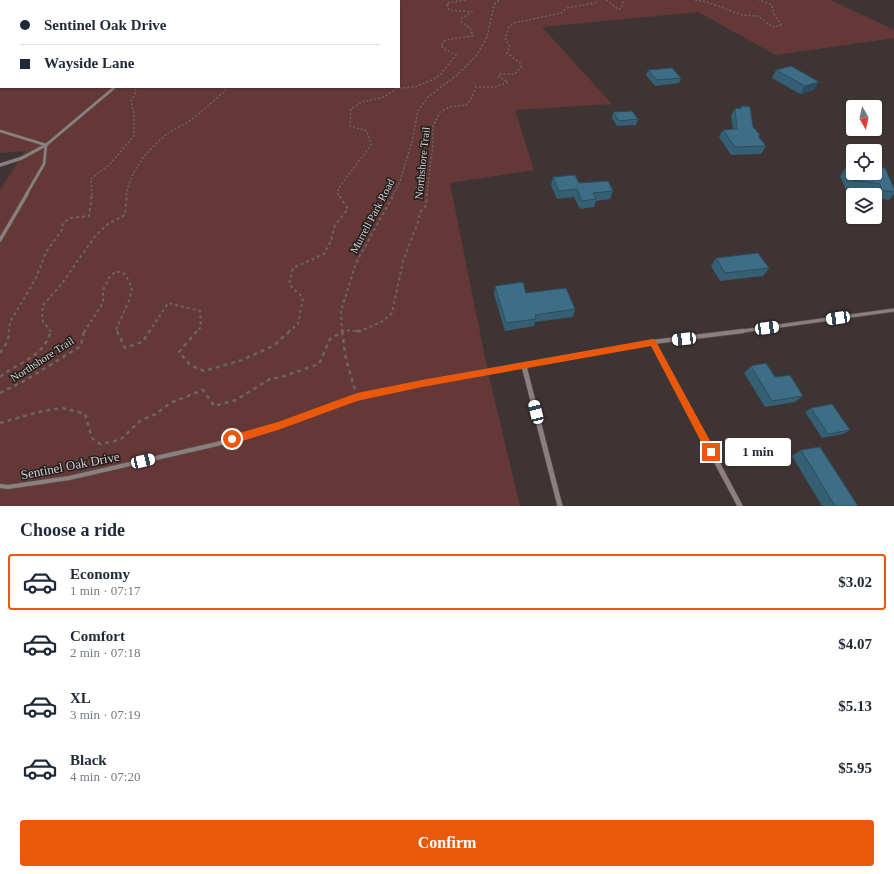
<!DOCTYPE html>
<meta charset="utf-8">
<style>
:root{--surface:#fff;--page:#f6f6f7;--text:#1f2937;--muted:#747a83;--line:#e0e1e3;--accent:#ea580c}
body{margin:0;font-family:Georgia,serif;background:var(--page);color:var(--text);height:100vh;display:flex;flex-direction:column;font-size:15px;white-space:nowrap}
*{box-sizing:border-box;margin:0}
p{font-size:13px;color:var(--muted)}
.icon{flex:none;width:22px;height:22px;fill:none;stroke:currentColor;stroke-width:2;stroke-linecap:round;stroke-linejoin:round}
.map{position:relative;height:506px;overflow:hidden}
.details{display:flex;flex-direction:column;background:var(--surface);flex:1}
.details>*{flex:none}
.guide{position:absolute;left:0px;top:0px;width:400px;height:88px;box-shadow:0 1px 3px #0004;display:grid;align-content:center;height:88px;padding:0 20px;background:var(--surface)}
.needle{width:26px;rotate:171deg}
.fabs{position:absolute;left:846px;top:100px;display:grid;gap:8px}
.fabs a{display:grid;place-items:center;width:36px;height:36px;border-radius:4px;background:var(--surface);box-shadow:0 1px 3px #0004;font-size:20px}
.end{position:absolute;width:18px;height:18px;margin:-9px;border:5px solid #ea580c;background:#fff;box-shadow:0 0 0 2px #fff}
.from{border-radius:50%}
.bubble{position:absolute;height:28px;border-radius:4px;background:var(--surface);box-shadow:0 1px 3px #0004;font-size:13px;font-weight:700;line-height:28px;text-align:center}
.car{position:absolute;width:12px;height:24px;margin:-12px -6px;border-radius:5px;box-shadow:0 0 3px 1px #0007;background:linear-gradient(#fff 24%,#345 0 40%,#fff 0 76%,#345 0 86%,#fff 0)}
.guide b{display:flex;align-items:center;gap:14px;height:38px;font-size:15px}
.guide b+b{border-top:1px solid var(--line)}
.guide i{width:10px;height:10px;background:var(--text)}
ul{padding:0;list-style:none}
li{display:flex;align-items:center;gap:12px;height:56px;margin:0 8px 6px;padding:0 12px;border:2px solid transparent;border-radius:4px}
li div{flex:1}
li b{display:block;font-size:15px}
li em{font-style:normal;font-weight:700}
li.selected{border-color:var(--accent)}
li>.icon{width:36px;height:36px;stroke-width:1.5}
h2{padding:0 20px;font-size:18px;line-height:48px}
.primary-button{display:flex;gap:8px;margin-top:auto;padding:8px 20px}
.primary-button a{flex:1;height:46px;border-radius:4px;background:var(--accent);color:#fff;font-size:16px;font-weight:700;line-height:46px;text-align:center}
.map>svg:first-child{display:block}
.green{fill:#643837;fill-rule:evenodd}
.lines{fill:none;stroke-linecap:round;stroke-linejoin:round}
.service-far2-casing{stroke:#5b5251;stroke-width:3.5}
.service-far1-casing{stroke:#5b5251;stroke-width:4.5}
.service-casing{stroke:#5b5251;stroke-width:5.5}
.minor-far1-casing{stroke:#5b5251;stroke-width:4}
.minor-casing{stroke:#5b5251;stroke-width:6}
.path-far2{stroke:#6d6363;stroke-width:1.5;stroke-dasharray:2 2;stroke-linecap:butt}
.path-far1{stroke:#6d6363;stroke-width:2;stroke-dasharray:3 3;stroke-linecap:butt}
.path{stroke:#6d6363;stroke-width:2.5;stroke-dasharray:4 4;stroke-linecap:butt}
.service-far2{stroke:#8c807f;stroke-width:2.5}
.service-far1{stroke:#8c807f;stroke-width:3}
.service{stroke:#8c807f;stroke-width:4}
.minor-far1{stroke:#8c807f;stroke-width:3}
.minor{stroke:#8c807f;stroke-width:5}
.wall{fill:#355f73}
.shaded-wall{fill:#2b4d5e}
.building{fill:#3e6e86;stroke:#2b4d5e}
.route{fill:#ea580c}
.labels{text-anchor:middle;stroke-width:3;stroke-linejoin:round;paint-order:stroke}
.street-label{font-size:11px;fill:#d6cfcf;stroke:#221d1d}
.near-street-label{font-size:13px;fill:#d6cfcf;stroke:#221d1d}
</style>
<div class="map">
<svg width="894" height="506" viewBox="0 0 894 506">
<rect width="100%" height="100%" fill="#3f3434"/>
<!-- green -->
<path class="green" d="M0,0h831l63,30v8l-118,17 -78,-43 -156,15 70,77 -97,6 19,60 -84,13 38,189 32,134h-520v-316l25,-39 -25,2zM1,1h398v86h-398z"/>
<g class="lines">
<!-- service-far2 casing -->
<g class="service-far2-casing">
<g id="service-far2">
<polyline points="0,131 46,145 44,164 26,195"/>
<polyline points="46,145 115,87"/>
</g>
</g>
<!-- service-far1 casing -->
<g class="service-far1-casing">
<g id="service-far1">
<polyline points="0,240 27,194"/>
<polyline points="736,332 894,310"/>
</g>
</g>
<!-- service casing -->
<g class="service-casing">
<polyline id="service" points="0,486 8,487 69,478 217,444 278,426 357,397 422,383 653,342 743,331"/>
</g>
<!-- minor-far1 casing -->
<g class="minor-far1-casing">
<polyline id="minor-far1" points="0,165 22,158 46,145"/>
</g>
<!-- minor casing -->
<g class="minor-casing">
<g id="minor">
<polyline points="653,342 740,506"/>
<polyline points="524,366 560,506"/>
</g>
</g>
<!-- path-far2 -->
<g class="path-far2">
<polyline points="606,0 618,9 621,9 624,0"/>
<polyline points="695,0 707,2 742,15 758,16 772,27 781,25 774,14 772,5 759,0"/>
<polyline points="92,195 91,179 111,163 134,136 134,114 131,102 136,91 134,87"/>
<path d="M126,195c5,-27 24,-48 45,-64 7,-4 15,-7 21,-12 12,-9 22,-19 33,-28l1,-4"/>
<polyline points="338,195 338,189 371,145 367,131 350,126 351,109 362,102 384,97 398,88 415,87 432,80 439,76 456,55 444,49 441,45 446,40 473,36 470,28 461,22 462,18 472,12 449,10 447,3 466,0"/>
<polyline points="393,195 399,184 412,142 418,111 428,97 456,76 476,56 487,37 494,5 499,0"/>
<polyline points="427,195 433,144 433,126 440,112 450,107 466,105 470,101 476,87 495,87 508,82 499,77 499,74 515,74 521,67 520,63 507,53 510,47 505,38 509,27 514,23 561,13 567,8 595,3 597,0"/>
</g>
<!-- path-far1 -->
<g class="path-far1">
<polyline points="9,332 10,322 36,278 46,252 62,230 63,223 70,218 89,216 92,194"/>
<polyline points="51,332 42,320 43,305 60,286 96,235 108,224 125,215 127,194"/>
<polyline points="84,332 103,303 103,290 109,278 116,271 125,274 132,288 130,298 116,330 117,332"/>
<polyline points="149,332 168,303 200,311 201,327 196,332"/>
<polyline points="288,332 298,324 303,298 289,284 293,268 324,254 331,241 335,225 348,209 338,194"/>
<polyline points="341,332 350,330 359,332 383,321 392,313 403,261 418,222 420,212 426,206 427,194"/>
<polyline points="342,332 341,311 356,263 394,194"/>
</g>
<!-- path -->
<g class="path">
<polyline points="117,331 125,348 142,342 150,331"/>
<polyline points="197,331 179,352 190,365 204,371 242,360 273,346 290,331"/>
<polyline points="342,331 346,359 355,390"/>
<polyline points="356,331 360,331"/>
<polyline points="0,353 8,341 9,331"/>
<path d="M0,377c20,-16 43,-19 51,-46"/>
<polyline points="0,393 26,380 81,346 84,331"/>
<polyline points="0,423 38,412 62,408 85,414 92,438 100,444 120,440 141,420 156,414 170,403 203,390 214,406 236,400 270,379 282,377 319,364 330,339 344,331"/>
</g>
<!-- service-far2 -->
<use href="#service-far2" class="service-far2"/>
<!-- service-far1 -->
<use href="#service-far1" class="service-far1"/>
<!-- service -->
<use href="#service" class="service"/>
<!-- minor-far1 -->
<use href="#minor-far1" class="minor-far1"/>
<!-- minor -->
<use href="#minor" class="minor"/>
</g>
<!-- wall -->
<g class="wall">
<polygon points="648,70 681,78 679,83 655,86 646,75"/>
<polygon points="776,70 814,90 800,94 772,78"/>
<polygon points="741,106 753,127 760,135 759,137 766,146 761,154 731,155 719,137 723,130 733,129 731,116 735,108 739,109"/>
<polygon points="613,112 638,119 636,125 617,126 612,118"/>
<polygon points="849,163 894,188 894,194 889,200 875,198 875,195 874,195 873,193 845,188 840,176 843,172 843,171"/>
<polygon points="553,177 579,183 613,191 610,199 596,201 594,207 580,209 574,197 557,199 551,185"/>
<polygon points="716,258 769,268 763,276 720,281 711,266"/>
<polygon points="495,286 526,293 575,309 573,317 535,322 534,326 505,331 494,294"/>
<polygon points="751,366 775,377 803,396 795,402 765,407 744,373"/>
<polygon points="811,408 850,430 843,434 822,438 805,412"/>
<polygon points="801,450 858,506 822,506 792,456"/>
</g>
<!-- shaded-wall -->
<polygon class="shaded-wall" points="819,82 814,90 800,94 805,86"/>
<!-- building -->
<g class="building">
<polygon points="791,66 819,82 805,86 776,70"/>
<polygon points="672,68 681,78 657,80 648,70"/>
<polygon points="741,106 750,107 753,127 760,135 758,136 766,146 735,147 723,130 737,129 735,108 741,109"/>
<polygon points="632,111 638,119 619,121 613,112"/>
<polygon points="849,163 853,163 853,173 875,173 875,167 885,168 894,188 894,192 882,190 880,184 851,180 847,167 851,168"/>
<polygon points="575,175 579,183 608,181 613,191 593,193 596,199 582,201 577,189 559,191 553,177"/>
<polygon points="758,253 769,268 725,273 716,258"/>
<polygon points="523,282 526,293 566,288 575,309 535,315 536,319 506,323 495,286"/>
<polygon points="766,363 775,377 790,375 803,396 772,401 751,366"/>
<polygon points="832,404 850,430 828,434 811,408"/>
<polygon points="820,447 858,506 835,506 801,450"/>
</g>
<!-- route -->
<polygon class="route" points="653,339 655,340 714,448 715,452 714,455 711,456 708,455 651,346 422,387 357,401 278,430 232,444 229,442 228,439 229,436 232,435 278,422 357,393 422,380"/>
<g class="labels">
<!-- street labels -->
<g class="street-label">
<text transform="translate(422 163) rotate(-84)" y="4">Northshore Trail</text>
<text transform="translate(372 216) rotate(-62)" y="4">Murrell Park Road</text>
<text transform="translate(42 359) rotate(-33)" y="4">Northshore Trail</text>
</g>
<!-- near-street labels -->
<g class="near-street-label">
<text transform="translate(70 465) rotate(-11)" y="5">Sentinel Oak Drive</text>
</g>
</g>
</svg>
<div class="fabs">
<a><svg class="needle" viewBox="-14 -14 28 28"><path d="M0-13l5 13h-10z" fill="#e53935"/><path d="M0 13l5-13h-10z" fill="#747a83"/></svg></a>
<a><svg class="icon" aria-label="locate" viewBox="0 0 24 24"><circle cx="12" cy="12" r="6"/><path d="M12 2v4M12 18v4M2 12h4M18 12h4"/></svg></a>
<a><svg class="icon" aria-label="layers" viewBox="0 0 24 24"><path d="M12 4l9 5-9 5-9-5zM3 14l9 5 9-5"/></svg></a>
</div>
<i class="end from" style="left:232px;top:439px"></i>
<i class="end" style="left:711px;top:452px"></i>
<div class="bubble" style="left:725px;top:438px;width:66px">1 min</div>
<i class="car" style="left:838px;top:318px;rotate:262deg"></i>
<i class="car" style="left:767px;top:328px;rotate:82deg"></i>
<i class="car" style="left:684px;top:339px;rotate:264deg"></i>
<i class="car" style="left:536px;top:412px;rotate:346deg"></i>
<i class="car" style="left:143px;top:461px;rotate:77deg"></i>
<div class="guide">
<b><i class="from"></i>Sentinel Oak Drive</b>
<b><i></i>Wayside Lane</b>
</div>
</div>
<section class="details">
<h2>Choose a ride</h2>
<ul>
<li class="selected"><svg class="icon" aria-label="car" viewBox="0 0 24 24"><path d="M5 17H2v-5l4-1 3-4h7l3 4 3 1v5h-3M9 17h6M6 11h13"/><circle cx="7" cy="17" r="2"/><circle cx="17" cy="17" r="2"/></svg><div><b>Economy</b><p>1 min · 07:17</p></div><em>$3.02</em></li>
<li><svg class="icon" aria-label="car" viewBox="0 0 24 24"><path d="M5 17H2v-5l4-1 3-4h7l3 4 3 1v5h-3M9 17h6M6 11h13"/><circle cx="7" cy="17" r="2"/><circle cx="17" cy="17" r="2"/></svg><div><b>Comfort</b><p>2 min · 07:18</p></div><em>$4.07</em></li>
<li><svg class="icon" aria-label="car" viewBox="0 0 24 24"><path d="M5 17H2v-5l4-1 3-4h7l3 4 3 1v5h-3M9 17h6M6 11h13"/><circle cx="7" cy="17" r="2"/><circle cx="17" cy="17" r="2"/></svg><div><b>XL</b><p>3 min · 07:19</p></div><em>$5.13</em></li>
<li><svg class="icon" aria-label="car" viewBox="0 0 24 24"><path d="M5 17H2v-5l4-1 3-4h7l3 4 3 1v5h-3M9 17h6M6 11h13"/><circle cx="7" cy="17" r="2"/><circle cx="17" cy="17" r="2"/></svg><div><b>Black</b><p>4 min · 07:20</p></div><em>$5.95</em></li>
</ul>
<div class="primary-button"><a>Confirm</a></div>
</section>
